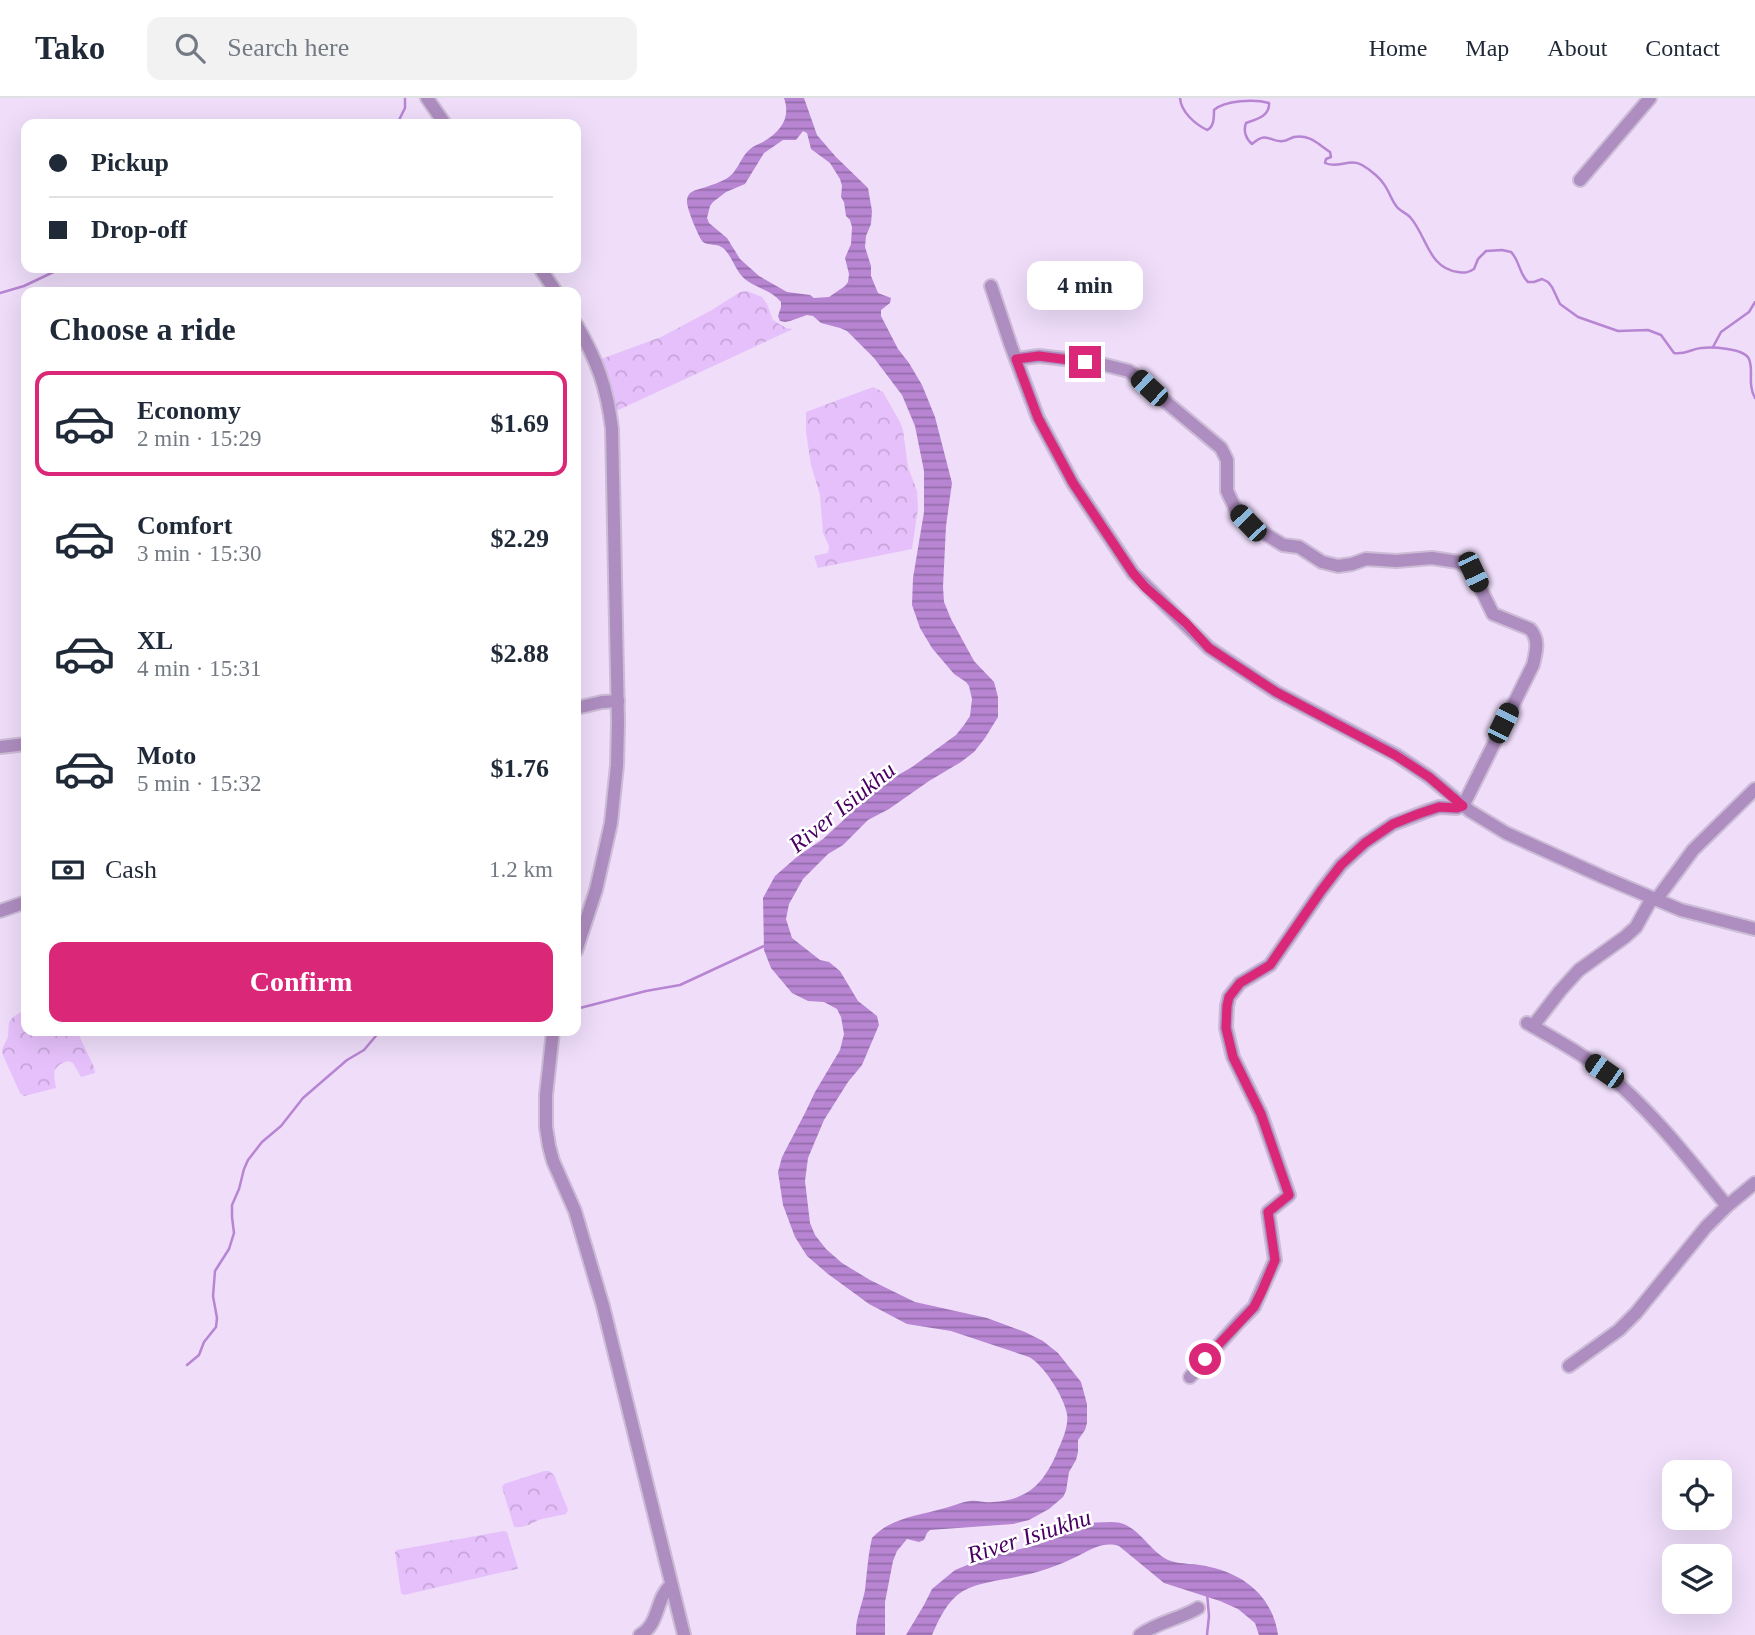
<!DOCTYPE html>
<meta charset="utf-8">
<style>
:root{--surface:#fff;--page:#f2f2f3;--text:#1f2937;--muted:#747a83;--line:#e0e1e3;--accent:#db2777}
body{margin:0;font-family:"Times New Roman",serif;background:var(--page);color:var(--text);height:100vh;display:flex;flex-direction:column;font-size:26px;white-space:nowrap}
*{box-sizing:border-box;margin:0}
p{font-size:23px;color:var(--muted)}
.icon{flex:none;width:38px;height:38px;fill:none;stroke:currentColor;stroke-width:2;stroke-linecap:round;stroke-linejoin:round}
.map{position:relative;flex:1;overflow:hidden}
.side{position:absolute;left:21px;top:189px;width:560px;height:749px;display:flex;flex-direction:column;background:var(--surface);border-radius:14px;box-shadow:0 7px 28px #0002}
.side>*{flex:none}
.top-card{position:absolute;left:21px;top:21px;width:560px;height:154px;border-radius:14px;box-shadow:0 7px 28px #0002;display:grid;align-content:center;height:154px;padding:0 28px;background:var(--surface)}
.fabs{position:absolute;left:1662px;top:1362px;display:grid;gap:14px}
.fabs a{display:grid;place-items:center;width:70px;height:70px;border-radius:14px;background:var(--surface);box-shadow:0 7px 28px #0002;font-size:35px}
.end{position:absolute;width:32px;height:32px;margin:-16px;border:9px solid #db2777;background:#fff;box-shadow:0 0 0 4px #fff}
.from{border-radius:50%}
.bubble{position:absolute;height:49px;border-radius:14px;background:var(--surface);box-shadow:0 7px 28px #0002;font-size:23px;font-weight:700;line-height:49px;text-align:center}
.car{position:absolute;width:21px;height:42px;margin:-21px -10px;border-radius:9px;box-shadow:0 0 5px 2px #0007;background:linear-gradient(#222 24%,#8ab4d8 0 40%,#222 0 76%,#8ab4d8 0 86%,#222 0)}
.top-card b{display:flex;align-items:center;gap:24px;height:66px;font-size:26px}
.top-card b+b{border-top:2px solid var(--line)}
.top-card i{width:18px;height:18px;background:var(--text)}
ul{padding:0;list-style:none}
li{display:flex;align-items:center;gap:21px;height:105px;margin:0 14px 10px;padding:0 14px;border:4px solid transparent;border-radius:14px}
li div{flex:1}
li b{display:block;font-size:26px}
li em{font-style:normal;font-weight:700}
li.selected{border-color:var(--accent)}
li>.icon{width:63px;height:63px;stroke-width:1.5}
h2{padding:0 28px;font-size:32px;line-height:84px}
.pay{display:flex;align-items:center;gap:18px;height:77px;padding:0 28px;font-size:26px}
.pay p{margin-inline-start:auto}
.cta{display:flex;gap:14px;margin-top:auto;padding:14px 28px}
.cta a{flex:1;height:80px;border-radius:14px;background:var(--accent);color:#fff;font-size:28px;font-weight:700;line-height:80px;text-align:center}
header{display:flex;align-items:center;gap:42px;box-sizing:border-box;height:98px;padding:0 35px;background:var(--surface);border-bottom:2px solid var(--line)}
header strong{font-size:33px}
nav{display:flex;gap:38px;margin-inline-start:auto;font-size:24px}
.search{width:490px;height:63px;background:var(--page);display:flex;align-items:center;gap:18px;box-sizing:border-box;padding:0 24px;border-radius:14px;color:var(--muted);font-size:26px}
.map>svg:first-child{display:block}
.forest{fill:url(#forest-crowns)}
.water{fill:url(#water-rules);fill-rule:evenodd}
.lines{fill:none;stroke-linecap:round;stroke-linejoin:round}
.stream{stroke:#b785d2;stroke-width:2.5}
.minor-casing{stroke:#ccbcd6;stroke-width:16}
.minor{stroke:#ae8dc0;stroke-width:12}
.route{stroke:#db2777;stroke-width:9}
.labels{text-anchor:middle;stroke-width:5;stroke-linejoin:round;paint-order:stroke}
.water-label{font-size:24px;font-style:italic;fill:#490063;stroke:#fff}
</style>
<header>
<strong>Tako</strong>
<div class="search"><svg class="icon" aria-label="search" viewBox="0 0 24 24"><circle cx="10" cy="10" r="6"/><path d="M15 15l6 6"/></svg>Search here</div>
<nav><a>Home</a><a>Map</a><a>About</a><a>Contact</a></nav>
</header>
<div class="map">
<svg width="1755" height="1537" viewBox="0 0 1755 1537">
<defs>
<pattern id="forest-crowns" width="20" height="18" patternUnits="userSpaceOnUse" patternTransform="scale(1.75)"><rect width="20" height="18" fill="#e6c0fb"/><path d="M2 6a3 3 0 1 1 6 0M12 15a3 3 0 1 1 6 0" fill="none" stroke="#c6a5d7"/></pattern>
<pattern id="water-rules" width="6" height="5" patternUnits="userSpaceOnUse" patternTransform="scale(1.75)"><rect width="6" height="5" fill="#b785d2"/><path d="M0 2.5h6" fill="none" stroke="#956dab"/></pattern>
</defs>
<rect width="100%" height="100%" fill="#efddfa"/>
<!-- forest -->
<g class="forest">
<polygon points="747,193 762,199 767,206 773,222 786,230 793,231 614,314 601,261 661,239 712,212 740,194"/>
<polygon points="873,289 883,294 900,324 903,332 908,369 917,393 918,410 912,451 818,470 814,458 828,455 829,448 823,435 820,397 811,367 806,334 806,314"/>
<path d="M26,911v22h51l17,36 1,6 -14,4 -8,-14 -4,-2c-17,4 -16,12 -13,27l-32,8 -4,-3 -18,-40v-4l6,-12 1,-15 4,-5z"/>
<path d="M544,1373h5l5,4 14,35 -2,4c-8,2 -16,3 -24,5 -10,3 -17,10 -28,8l-12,-40 2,-3z"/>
<polygon points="504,1433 507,1434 518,1470 517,1471 404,1497 401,1495 395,1454 397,1452"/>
</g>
<!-- water -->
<g class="water">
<path d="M784,0h20l13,37 19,22 32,31 4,23 -1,13 -5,12 -1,11 6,19v10l7,17 13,5 -1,5 -9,7v6l17,33 11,14 13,22 13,32 17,66 -6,43 -3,61 1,15 7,17 23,42 20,21 4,15v20l-13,21 -11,14 -13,10 -32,19 -40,28 -21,11 -25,25 -15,9 -25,25 -14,25 -3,15 6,19 28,22 9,2 11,9 18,30 19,15 2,9 -17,40 -14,17 -24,38 -16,38 -3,23 5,42 5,12 11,14 16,14 28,17 45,22 72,16 38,14 18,9 15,12 23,29 6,22v19l-2,7 -7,10v12l-2,8 -7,12 -3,19 -3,6 -14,12 -20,11 -16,4 -83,6 -3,3 -3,7 -5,2 -12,-3 -10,12 -4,10 -8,41v33h-29c-1,-16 6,-29 9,-45 2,-17 3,-35 7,-52 19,-21 47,-22 73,-30 8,-2 16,-6 25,-7 8,-1 14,2 22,1 34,-2 50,-16 64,-47 5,-13 13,-27 11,-41 -3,-17 -23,-49 -38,-57l-78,-26 -44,-7 -38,-20 -41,-30 -21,-18 -12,-19 -12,-32 -5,-33 4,-15 23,-44 10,-21 25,-42 4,-16 -3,-17 -4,-8 -13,-7 -16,-1 -16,-8 -21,-25 -7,-18 -1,-52 12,-22 23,-20 25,-17 26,-24 10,-14 8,-8 45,-26 44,-32 8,-10 6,-9 2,-17 -3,-13 -3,-4 -12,-8 -22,-26 -12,-20 -8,-23 1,-27 11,-66v-41l-9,-45 -13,-31 -28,-37 -27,-27 -7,-3 -19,-5 -8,-7 -6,-1 -17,6 -5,1 -5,-1 -2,-5 3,-9v-5c-9,-11 -21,-13 -32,-20 -13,-7 -15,-24 -26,-34 -6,-5 -14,-2 -20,-6 -4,-4 -16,-33 -16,-40 0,-12 10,-12 19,-15 6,-2 14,-5 20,-8 12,-7 14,-21 23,-29 4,-4 10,-6 14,-8 18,-11 28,-24 21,-44zM803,33l4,2 4,16 19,14 10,16 2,7 -1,11 3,5 2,14 4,4 2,7 -1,17 -6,14 4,16 -1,8 -3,4 -16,11 -15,1 -4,-3 -23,-3 -28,-16 -19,-17 -13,-21 -18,-15 -2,-5 3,-12 3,-4 13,-10 19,-8 19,-31 19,-13h13z"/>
<path d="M1089,1424c12,2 25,-3 37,3 16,8 27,28 42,35 12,5 29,3 42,7 36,8 63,31 68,68h-19l-4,-12 -17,-14 -18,-8 -56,-18 -45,-37c-15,-5 -28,3 -41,10 -20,10 -41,17 -62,21 -19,4 -36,5 -53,14 -16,10 -24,28 -31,44h-26l18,-30 8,-16 23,-19 32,-13 50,-12 35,-14 8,-6z"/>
</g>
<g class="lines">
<!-- stream -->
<g class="stream">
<path d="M1180,0c1,14 15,26 27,32 7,-3 7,-12 7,-20 11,-10 41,-11 55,-7 1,13 -12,16 -23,20 -3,8 0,16 6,21 16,-14 18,-1 31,-3 4,0 7,-3 11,-4 15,-3 24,7 36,15l1,5 -5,2 -1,4c12,6 25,-5 37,2 7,4 17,12 21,18 6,7 8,17 14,24 3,4 9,6 13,10 17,19 18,51 48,55 7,1 10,1 16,-3l4,-10 8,-8 16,-1 9,2c9,9 8,22 17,30h6l8,-3 6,3 4,5 8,17 18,13 40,14 30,-1 13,5 13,18c11,2 17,-4 27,-5 11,-1 43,0 48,11 5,12 -2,24 6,39"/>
<polyline points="397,26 405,10 405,0"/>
<polyline points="0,195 24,188 62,170"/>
<polyline points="1713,249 1721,234 1749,214 1755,204"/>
<polyline points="576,911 646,893 680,887 764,848"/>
<polyline points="187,1267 199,1257 204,1244 216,1229 217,1220 213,1198 215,1173 229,1151 234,1135 232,1119 232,1107 239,1091 244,1071 248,1062 262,1044 281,1028 303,1000 347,962 364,952 380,933"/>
<polyline points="1207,1495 1209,1518 1207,1537"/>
</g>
<!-- minor casing -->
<g class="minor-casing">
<g id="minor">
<polyline points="427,0 445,26"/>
<polyline points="1580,82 1650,0"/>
<polyline points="540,170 556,194"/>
<polyline points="991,188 1011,248 1038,320 1073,385 1133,475 1209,550 1276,594 1396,657 1429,679 1470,713 1506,735 1603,779 1681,812 1755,831"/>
<path d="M576,226c21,36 31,63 36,105l6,293 -1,43 -6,58 -15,67 -20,61"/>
<path d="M1016,261l23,-3 26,3 40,6 24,6 92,77 6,12v31l9,19 12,13 35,22 16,2 23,15 16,4 14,-2 14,-5 30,2 36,-3 26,4 13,7 22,45 37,15c10,11 6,23 3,36l-70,141 -6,2 -18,-1 -12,4 -34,13 -28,19 -24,22 -20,26 -51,74 -30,18 -11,14 -2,9 -1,22 7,29 28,57 28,81 -21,17 7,48 -21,47 -15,15 -49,55"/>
<polyline points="576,610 602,604 618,603"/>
<polyline points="0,649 26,646"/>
<polyline points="1656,802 1693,752 1755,691"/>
<polyline points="0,813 26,804"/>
<path d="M1527,925c26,15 53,29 77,48 47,39 85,88 123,135"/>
<polyline points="1533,928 1560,893 1579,872 1625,839 1636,829 1652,800"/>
<polyline points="553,933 546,997 546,1029 549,1048 553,1063 575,1113 603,1208 684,1537"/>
<polyline points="1569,1268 1619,1232 1636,1215 1706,1129 1727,1108 1755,1085"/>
<path d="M640,1537c20,-11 15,-36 31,-50"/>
<path d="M1140,1537c17,-13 40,-16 58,-27"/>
</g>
</g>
<!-- minor -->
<use href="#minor" class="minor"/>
</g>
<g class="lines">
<!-- route -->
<polyline class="route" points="1085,264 1039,258 1016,261 1038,320 1073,385 1133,475 1145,489 1186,525 1209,550 1276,594 1395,657 1429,679 1463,708 1457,710 1439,709 1418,716 1393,726 1365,745 1341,767 1321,793 1270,867 1240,885 1229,899 1227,908 1226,930 1233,959 1261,1016 1289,1097 1268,1114 1275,1162 1262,1193 1254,1209 1205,1261"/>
</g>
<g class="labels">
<!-- water labels -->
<g class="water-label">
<text transform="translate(842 709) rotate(-39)" y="8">River Isiukhu</text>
<text transform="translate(1029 1438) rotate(-18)" y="8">River Isiukhu</text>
</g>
</g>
</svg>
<div class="fabs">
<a><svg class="icon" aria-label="locate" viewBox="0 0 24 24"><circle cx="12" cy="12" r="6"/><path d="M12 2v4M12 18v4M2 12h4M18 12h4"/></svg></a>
<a><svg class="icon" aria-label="layers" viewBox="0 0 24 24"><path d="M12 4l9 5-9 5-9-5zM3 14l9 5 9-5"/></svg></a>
</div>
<i class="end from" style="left:1205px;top:1261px"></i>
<i class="end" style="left:1085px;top:264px"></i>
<div class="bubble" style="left:1027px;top:163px;width:116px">4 min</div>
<i class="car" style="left:1149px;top:290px;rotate:313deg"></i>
<i class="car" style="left:1248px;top:425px;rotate:316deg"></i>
<i class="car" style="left:1473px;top:474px;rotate:155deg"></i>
<i class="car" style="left:1503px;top:625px;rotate:26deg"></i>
<i class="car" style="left:1604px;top:973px;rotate:305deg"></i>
<div class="top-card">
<b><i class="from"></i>Pickup</b>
<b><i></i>Drop-off</b>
</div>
<section class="side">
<h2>Choose a ride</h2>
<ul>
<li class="selected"><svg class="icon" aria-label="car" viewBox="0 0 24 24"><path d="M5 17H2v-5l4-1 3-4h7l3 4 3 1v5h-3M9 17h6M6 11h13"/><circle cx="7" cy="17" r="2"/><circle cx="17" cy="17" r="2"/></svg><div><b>Economy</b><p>2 min · 15:29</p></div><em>$1.69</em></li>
<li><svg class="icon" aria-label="car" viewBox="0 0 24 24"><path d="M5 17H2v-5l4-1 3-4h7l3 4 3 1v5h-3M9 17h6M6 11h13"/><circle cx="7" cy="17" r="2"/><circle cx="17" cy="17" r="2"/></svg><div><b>Comfort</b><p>3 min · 15:30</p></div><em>$2.29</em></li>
<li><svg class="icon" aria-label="car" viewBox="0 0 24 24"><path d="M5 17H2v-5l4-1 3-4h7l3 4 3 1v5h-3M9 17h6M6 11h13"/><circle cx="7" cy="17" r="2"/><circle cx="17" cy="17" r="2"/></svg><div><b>XL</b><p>4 min · 15:31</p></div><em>$2.88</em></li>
<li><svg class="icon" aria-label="car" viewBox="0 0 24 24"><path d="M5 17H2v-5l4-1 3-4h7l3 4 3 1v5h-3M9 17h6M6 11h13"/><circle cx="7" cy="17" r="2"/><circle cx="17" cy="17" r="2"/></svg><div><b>Moto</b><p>5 min · 15:32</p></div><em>$1.76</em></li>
</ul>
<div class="pay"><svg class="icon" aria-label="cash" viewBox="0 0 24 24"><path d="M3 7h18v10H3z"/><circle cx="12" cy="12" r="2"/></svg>Cash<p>1.2 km</p></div>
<div class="cta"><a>Confirm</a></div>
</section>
</div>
